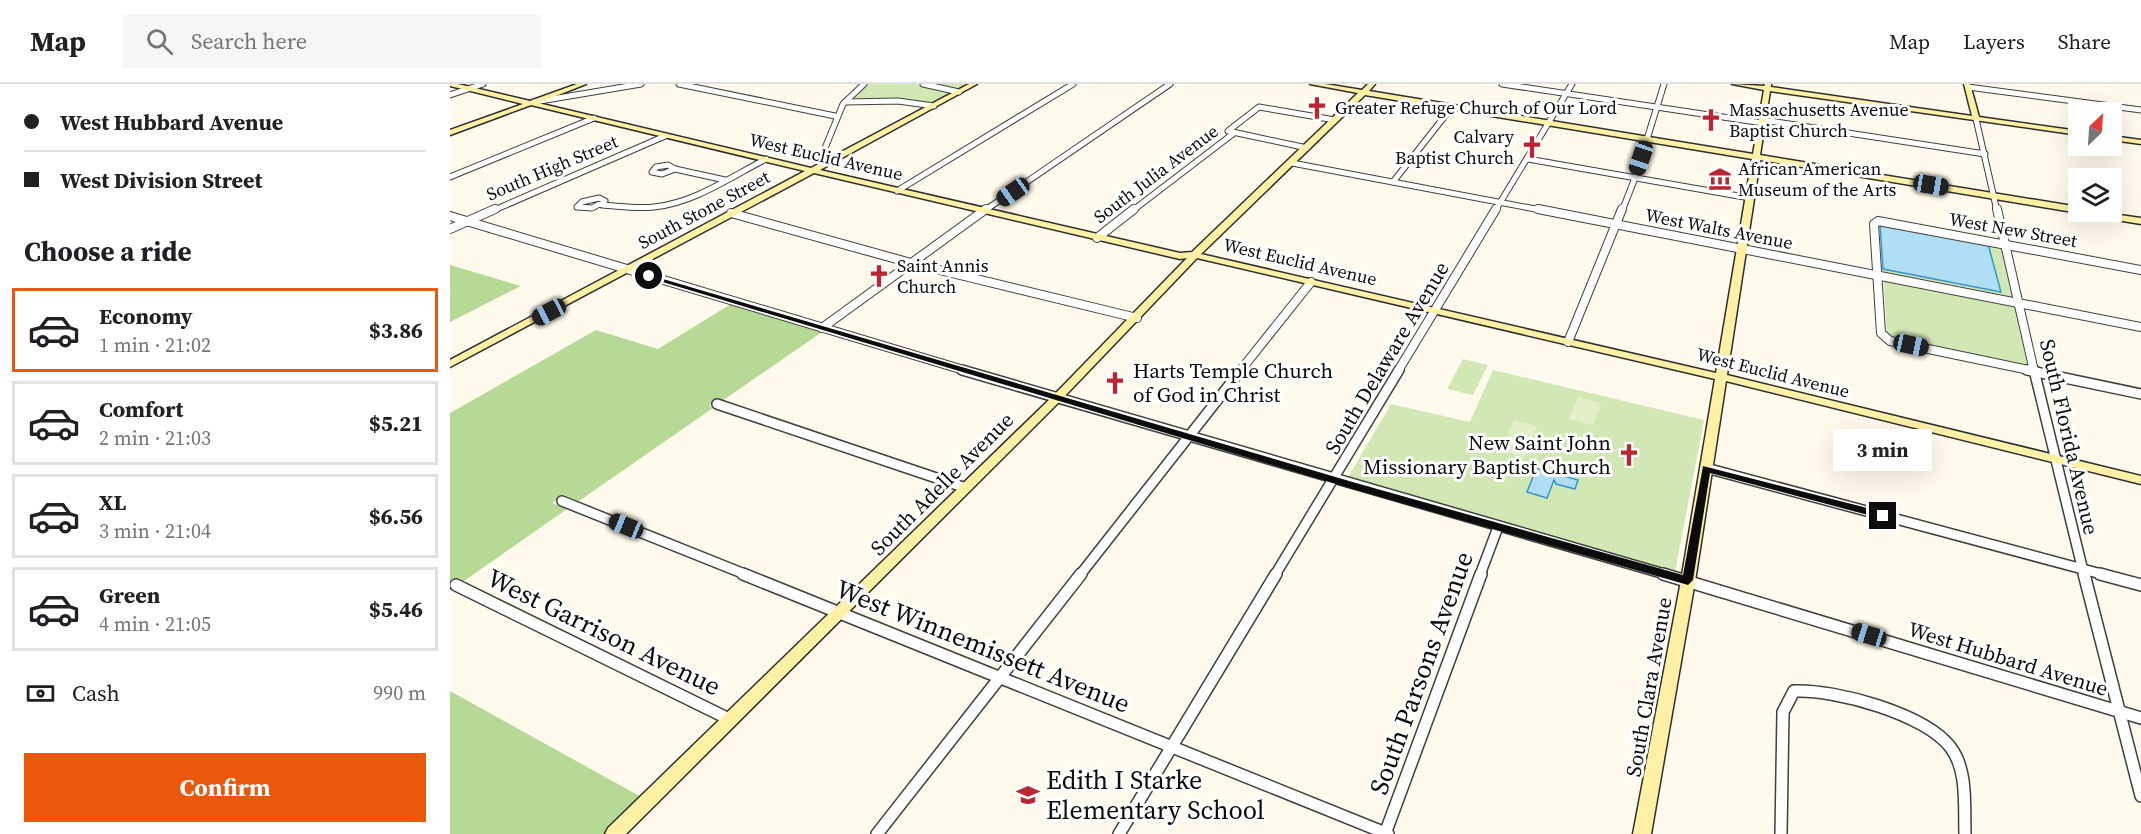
<!DOCTYPE html>
<meta charset="utf-8">
<style>
:root{--surface:#fff;--page:#f6f6f6;--text:#202124;--muted:#757577;--line:#e0e0e0;--accent:#ea580c}
body{margin:0;font-family:"Source Serif 4",serif;background:var(--page);color:var(--text);height:100vh;display:flex;flex-direction:column;font-size:22px;white-space:nowrap}
*{box-sizing:border-box;margin:0}
p{font-size:20px;color:var(--muted)}
.icon{flex:none;width:33px;height:33px;fill:none;stroke:currentColor;stroke-width:2;stroke-linecap:round;stroke-linejoin:round}
.map{position:relative;flex:1;overflow:hidden}
.sheet{display:flex;flex-direction:column;background:var(--surface);width:450px}
.sheet>*{flex:none}
.guide{display:grid;align-content:center;height:132px;padding:0 24px;background:var(--surface)}
.needle{width:39px;rotate:25deg}
.buttons{position:absolute;left:1618px;top:18px;display:grid;gap:12px}
.buttons a{display:grid;place-items:center;width:54px;height:54px;border-radius:0px;background:var(--surface);box-shadow:0 6px 24px #0002;font-size:30px}
.end{position:absolute;width:27px;height:27px;margin:-14px;border:8px solid #0c0c0c;background:#fff;box-shadow:0 0 0 3px #fff}
.from{border-radius:50%}
.bubble{position:absolute;height:42px;border-radius:0px;background:var(--surface);box-shadow:0 6px 24px #0002;font-size:20px;font-weight:700;line-height:42px;text-align:center}
.car{position:absolute;width:18px;height:36px;margin:-18px -9px;border-radius:8px;box-shadow:0 0 4px 2px #0007;background:linear-gradient(#222 24%,#8ab4d8 0 40%,#222 0 76%,#8ab4d8 0 86%,#222 0)}
.guide b{display:flex;align-items:center;gap:21px;height:57px;font-size:22px}
.guide b+b{border-top:2px solid var(--line)}
.guide i{width:15px;height:15px;background:var(--text)}
ul{padding:0;list-style:none}
li{display:flex;align-items:center;gap:18px;height:84px;margin:0 12px 9px;padding:0 12px;border:3px solid var(--line);border-radius:0px}
li div{flex:1}
li b{display:block;font-size:22px}
li em{font-style:normal;font-weight:700}
li.active{border-color:var(--accent)}
li>.icon{width:54px;height:54px;stroke-width:1.5}
h2{padding:0 24px;font-size:27px;line-height:72px}
.pay{display:flex;align-items:center;gap:15px;height:66px;padding:0 24px;font-size:22px}
.pay p{margin-inline-start:auto}
.action{display:flex;gap:12px;margin-top:auto;padding:12px 24px}
.action a{flex:1;height:69px;border-radius:0px;background:var(--accent);color:#fff;font-size:24px;font-weight:700;line-height:69px;text-align:center}
header{display:flex;align-items:center;gap:36px;box-sizing:border-box;height:84px;padding:0 30px;background:var(--surface);border-bottom:2px solid var(--line)}
header strong{font-size:28px}
nav{display:flex;gap:33px;margin-inline-start:auto;font-size:21px}
.search{width:420px;height:54px;background:var(--page);display:flex;align-items:center;gap:15px;box-sizing:border-box;padding:0 21px;border-radius:0px;color:var(--muted);font-size:22px}
main{display:flex;flex:1;min-height:0}
.map>svg:first-child{display:block}
.green{fill:#d1e8b5}
.forest{fill:#b6d995}
.pitch{fill:#e3efc7}
.water{fill:#b0def5;stroke:#3896cc;stroke-width:1.5}
.lines{fill:none;stroke-linecap:round;stroke-linejoin:round}
.street-far3-casing{stroke:#3f3f3f;stroke-width:7}
.street-far2-casing{stroke:#3f3f3f;stroke-width:10}
.street-far1-casing{stroke:#3f3f3f;stroke-width:12}
.street-casing{stroke:#3f3f3f;stroke-width:14}
.secondary-casing{stroke:#2e2e2e;stroke-width:3}
.street-far3{stroke:#fff;stroke-width:5}
.street-far2{stroke:#fff;stroke-width:8}
.street-far1{stroke:#fff;stroke-width:9}
.street{stroke:#fff;stroke-width:11}
.secondary{fill:#fef1a6;fill-rule:evenodd}
.route{fill:#0c0c0c}
.labels{text-anchor:middle;stroke-width:6;stroke-linejoin:round;paint-order:stroke}
.far-poi-label{font-size:18px;fill:#0c0c0c;stroke:#fff;text-anchor:start}
.far-street-label{font-size:18px;fill:#0c0c0c;stroke:#fff}
.street-label{font-size:21px;fill:#0c0c0c;stroke:#fff}
.poi-label{font-size:21px;fill:#0c0c0c;stroke:#fff;text-anchor:start}
.near-street-label{font-size:26px;fill:#0c0c0c;stroke:#fff}
.near-poi-label{font-size:26px;fill:#0c0c0c;stroke:#fff;text-anchor:start}
</style>
<header>
<strong>Map</strong>
<div class="search"><svg class="icon" aria-label="search" viewBox="0 0 24 24"><circle cx="10" cy="10" r="6"/><path d="M15 15l6 6"/></svg>Search here</div>
<nav><a>Map</a><a>Layers</a><a>Share</a></nav>
</header>
<main>
<section class="sheet">
<div class="guide">
<b><i class="from"></i>West Hubbard Avenue</b>
<b><i></i>West Division Street</b>
</div>
<h2>Choose a ride</h2>
<ul>
<li class="active"><svg class="icon" aria-label="car" viewBox="0 0 24 24"><path d="M5 17H2v-5l4-1 3-4h7l3 4 3 1v5h-3M9 17h6M6 11h13"/><circle cx="7" cy="17" r="2"/><circle cx="17" cy="17" r="2"/></svg><div><b>Economy</b><p>1 min · 21:02</p></div><em>$3.86</em></li>
<li><svg class="icon" aria-label="car" viewBox="0 0 24 24"><path d="M5 17H2v-5l4-1 3-4h7l3 4 3 1v5h-3M9 17h6M6 11h13"/><circle cx="7" cy="17" r="2"/><circle cx="17" cy="17" r="2"/></svg><div><b>Comfort</b><p>2 min · 21:03</p></div><em>$5.21</em></li>
<li><svg class="icon" aria-label="car" viewBox="0 0 24 24"><path d="M5 17H2v-5l4-1 3-4h7l3 4 3 1v5h-3M9 17h6M6 11h13"/><circle cx="7" cy="17" r="2"/><circle cx="17" cy="17" r="2"/></svg><div><b>XL</b><p>3 min · 21:04</p></div><em>$6.56</em></li>
<li><svg class="icon" aria-label="car" viewBox="0 0 24 24"><path d="M5 17H2v-5l4-1 3-4h7l3 4 3 1v5h-3M9 17h6M6 11h13"/><circle cx="7" cy="17" r="2"/><circle cx="17" cy="17" r="2"/></svg><div><b>Green</b><p>4 min · 21:05</p></div><em>$5.46</em></li>
</ul>
<div class="pay"><svg class="icon" aria-label="cash" viewBox="0 0 24 24"><path d="M3 7h18v10H3z"/><circle cx="12" cy="12" r="2"/></svg>Cash<p>990 m</p></div>
<div class="action"><a>Confirm</a></div>
</section>
<div class="map">
<svg width="1691" height="750" viewBox="0 0 1691 750">
<rect width="100%" height="100%" fill="#fffaeb"/>
<!-- green -->
<g class="green">
<polygon points="417,0 522,0 484,20 401,14"/>
<polygon points="1538,160 1551,162 1564,215 1433,189 1433,185 1550,208"/>
<polygon points="1433,193 1565,220 1578,283 1442,255 1437,250"/>
<polygon points="1013,275 1038,281 1023,311 997,305"/>
<polygon points="1043,286 1254,336 1225,488 898,393 941,320 1020,338"/>
</g>
<!-- forest -->
<g class="forest">
<polygon points="0,181 71,202 0,238"/>
<polygon points="281,220 372,248 272,317 267,316 259,322 263,324 129,417 114,411 102,419 117,425 14,497 9,494 0,500 0,329 146,246 208,265"/>
<polygon points="0,607 193,714 156,750 0,750"/>
</g>
<!-- pitch -->
<g class="pitch">
<polygon points="1128,313 1151,319 1143,341 1119,335"/>
<polygon points="1064,336 1087,342 1075,373 1051,367"/>
</g>
<!-- water -->
<g class="water">
<polygon points="1430,141 1538,160 1551,208 1433,185"/>
<polygon points="1084,384 1128,396 1125,405 1106,400 1104,396 1097,414 1077,408 1085,388"/>
</g>
<g class="lines">
<!-- street-far3 casing -->
<g class="street-far3-casing">
<g id="street-far3">
<polyline points="229,0 385,32"/>
<polyline points="473,0 509,8"/>
<polyline points="1052,0 1313,39"/>
<polyline points="1518,3 1691,26"/>
<polyline points="0,11 33,0"/>
<polyline points="84,18 191,0"/>
<polyline points="395,18 448,17 484,22"/>
<polyline points="1526,35 1547,127"/>
<polyline points="1313,36 1535,70"/>
<polyline points="375,64 393,20 414,0"/>
<polyline points="857,64 778,47 809,23 885,36"/>
<polyline points="1078,75 1300,114"/>
<polyline points="842,79 1096,127"/>
<polygon points="218,81 225,85 212,90 202,88 206,83"/>
<polyline points="225,85 275,96"/>
<polyline points="0,93 144,34"/>
<polyline points="943,98 1002,23"/>
<polyline points="447,107 623,0"/>
<polygon points="149,114 155,117 142,124 127,123 132,118"/>
<path d="M152,121c17,1 35,4 52,2 40,-4 77,-30 112,-48"/>
<polyline points="42,127 215,52"/>
<polyline points="534,127 720,0"/>
<polyline points="682,127 784,49"/>
<polyline points="1045,127 1122,0"/>
<polyline points="1172,127 1185,94 1214,0"/>
</g>
</g>
<!-- street-far2 casing -->
<g class="street-far2-casing">
<g id="street-far2">
<polyline points="1088,125 1691,243"/>
<polyline points="1547,125 1584,287"/>
<polyline points="281,129 461,179 687,234"/>
<polyline points="0,132 517,287"/>
<polyline points="0,145 45,125"/>
<polyline points="647,154 684,125"/>
<polyline points="372,244 536,125"/>
<polyline points="1118,258 1172,125"/>
<polyline points="790,287 861,198"/>
<polyline points="948,287 1046,125"/>
<polyline points="1584,287 1440,257 1431,249 1424,140 1428,137 1691,186"/>
</g>
</g>
<!-- street-far1 casing -->
<g class="street-far1-casing">
<g id="street-far1">
<polyline points="512,286 1218,491"/>
<polyline points="1577,286 1691,310"/>
<polyline points="1584,286 1634,491"/>
<polyline points="267,320 516,404"/>
<polyline points="1256,384 1655,491"/>
<polyline points="112,417 297,491"/>
<polyline points="630,491 791,286"/>
<polyline points="825,491 949,286"/>
<polyline points="1030,491 1048,443"/>
</g>
</g>
<!-- street casing -->
<g class="street-casing">
<g id="street">
<polyline points="293,490 938,750"/>
<polyline points="1213,490 1691,634"/>
<polyline points="1634,490 1691,712"/>
<polyline points="1650,490 1691,501"/>
<polyline points="6,501 281,636"/>
<polyline points="427,750 631,490"/>
<polyline points="669,750 826,490"/>
<polyline points="935,750 1031,490"/>
<path d="M1331,750l2,-122 11,-21c41,-2 132,23 157,57 17,23 13,59 14,86"/>
</g>
</g>
<!-- secondary casing -->
<g class="secondary-casing">
<g id="secondary">
<path d="M0,0h8l72,17 47,-17h9l-48,19 273,65 158,-84h8l-157,86 360,83 12,-1 166,-159 -48,-9h15l37,6 6,-6h7l-6,7 384,63 11,-64 -32,-6 32,2 1,-2h6v3l201,29 -8,-32h6l9,33 100,14v4l-309,-44 -10,64 319,52v5h20l42,6v6l-55,-9 -4,-3 -3,1 -319,-53 -33,215 414,101v8l-415,-103 -31,200 -44,253h-18l48,-253 34,-202 -518,-121 -135,141 -436,435h-21l3,-6 446,-433 133,-137 -7,1 -366,-86 -364,194v-7l355,-189 -274,-66 -81,30v-5l73,-26 -73,-18zM915,11l387,64 -36,214 -515,-119z"/>
<polygon points="1662,52 1691,56 1691,60 1662,56"/>
</g>
</g>
<!-- street-far3 -->
<use href="#street-far3" class="street-far3"/>
<!-- street-far2 -->
<use href="#street-far2" class="street-far2"/>
<!-- street-far1 -->
<use href="#street-far1" class="street-far1"/>
<!-- street -->
<use href="#street" class="street"/>
<!-- secondary -->
<use href="#secondary" class="secondary"/>
</g>
<!-- route -->
<polygon class="route" points="196,190 906,399 1233,491 1253,382 1433,428 1438,432 1433,435 1260,389 1243,496 1238,501 899,404 196,193"/>
<!-- icons -->
<defs>
<g id="church-bare" transform="scale(1.8)"><path d="M-1.2-6h2.4v3.5h3.3v2.4h-3.3V6h-2.4V-.1h-3.3v-2.4h3.3Z" fill="#ba2532" stroke="#fff" stroke-width="2.5" paint-order="stroke"/></g>
<g id="museum-bare" transform="scale(1.8)"><path d="M0-6L6-3V-2H-6V-3ZM-5-1h2V3h-2ZM-1-1h2V3h-2ZM3-1h2V3H3ZM-6 4H6V6H-6Z" fill="#ba2532" stroke="#fff" stroke-width="2.5" paint-order="stroke"/></g>
<g id="school-bare" transform="scale(1.8)"><path d="M0-5L7-2L0 1L-7-2ZM-4 1L0 2.5L4 1V4Q0 6-4 4Z" fill="#ba2532" stroke="#fff" stroke-width="2.5" paint-order="stroke"/></g>
</defs>
<g fill-rule="evenodd">
<use href="#church-bare" x="867" y="24"/>
<use href="#church-bare" x="1261" y="36"/>
<use href="#church-bare" x="1082" y="63"/>
<use href="#museum-bare" x="1270" y="95"/>
<use href="#church-bare" x="429" y="192"/>
<use href="#church-bare" x="665" y="299"/>
<use href="#church-bare" x="1179" y="371"/>
<use href="#school-bare" x="578" y="711"/>
</g>
<g class="labels">
<!-- far-poi labels -->
<g class="far-poi-label">
<text x="885" y="30">Greater Refuge Church of Our Lord</text>
<text x="1279" y="32">Massachusetts Avenue<tspan x="1279" dy="21">Baptist Church</tspan></text>
<text x="1064" y="59" text-anchor="end">Calvary<tspan x="1064" dy="21">Baptist Church</tspan></text>
<text x="1288" y="91">African American<tspan x="1288" dy="21">Museum of the Arts</tspan></text>
<text x="447" y="188">Saint Annis<tspan x="447" dy="21">Church</tspan></text>
</g>
<!-- far-street labels -->
<g class="far-street-label">
<text transform="translate(376 73) rotate(13)" y="6">West Euclid Avenue</text>
<text transform="translate(102 84) rotate(-23)" y="6">South High Street</text>
<text transform="translate(706 90) rotate(-37)" y="6">South Julia Avenue</text>
<text transform="translate(254 126) rotate(-28)" y="6">South Stone Street</text>
<text transform="translate(1269 145) rotate(11)" y="6">West Walts Avenue</text>
<text transform="translate(1563 146) rotate(10)" y="6">West New Street</text>
<text transform="translate(850 178) rotate(13)" y="6">West Euclid Avenue</text>
<text transform="translate(1323 289) rotate(14)" y="6">West Euclid Avenue</text>
</g>
<!-- street labels -->
<g class="street-label">
<text transform="translate(937 274) rotate(-59)" y="7">South Delaware Avenue</text>
<text transform="translate(1619 353) rotate(77)" y="7">South Florida Avenue</text>
<text transform="translate(492 400) rotate(-45)" y="7">South Adelle Avenue</text>
<text transform="translate(1558 575) rotate(17)" y="7">West Hubbard Avenue</text>
<text transform="translate(1199 603) rotate(-80)" y="7">South Clara Avenue</text>
</g>
<!-- poi labels -->
<g class="poi-label">
<text x="683" y="294">Harts Temple Church<tspan x="683" dy="24">of God in Christ</tspan></text>
<text x="1161" y="366" text-anchor="end">New Saint John<tspan x="1161" dy="24">Missionary Baptist Church</tspan></text>
</g>
<!-- near-street labels -->
<g class="near-street-label">
<text transform="translate(154 548) rotate(26)" y="9">West Garrison Avenue</text>
<text transform="translate(533 562) rotate(22)" y="9">West Winnemissett Avenue</text>
<text transform="translate(971 589) rotate(-70)" y="9">South Parsons Avenue</text>
</g>
<!-- near-poi labels -->
<g class="near-poi-label">
<text x="596" y="705">Edith I Starke<tspan x="596" dy="30">Elementary School</tspan></text>
</g>
</g>
</svg>
<div class="buttons">
<a><svg class="needle" viewBox="-14 -14 28 28"><path d="M0-13l5 13h-10z" fill="#e53935"/><path d="M0 13l5-13h-10z" fill="#757577"/></svg></a>
<a><svg class="icon" aria-label="layers" viewBox="0 0 24 24"><path d="M12 4l9 5-9 5-9-5zM3 14l9 5 9-5"/></svg></a>
</div>
<i class="end from" style="left:199px;top:192px"></i>
<i class="end" style="left:1433px;top:432px"></i>
<div class="bubble" style="left:1383px;top:345px;width:99px">3 min</div>
<i class="car" style="left:1191px;top:74px;rotate:199deg"></i>
<i class="car" style="left:1481px;top:101px;rotate:100deg"></i>
<i class="car" style="left:563px;top:108px;rotate:235deg"></i>
<i class="car" style="left:99px;top:228px;rotate:242deg"></i>
<i class="car" style="left:1461px;top:261px;rotate:102deg"></i>
<i class="car" style="left:176px;top:442px;rotate:292deg"></i>
<i class="car" style="left:1419px;top:551px;rotate:287deg"></i>
</div>
</main>
